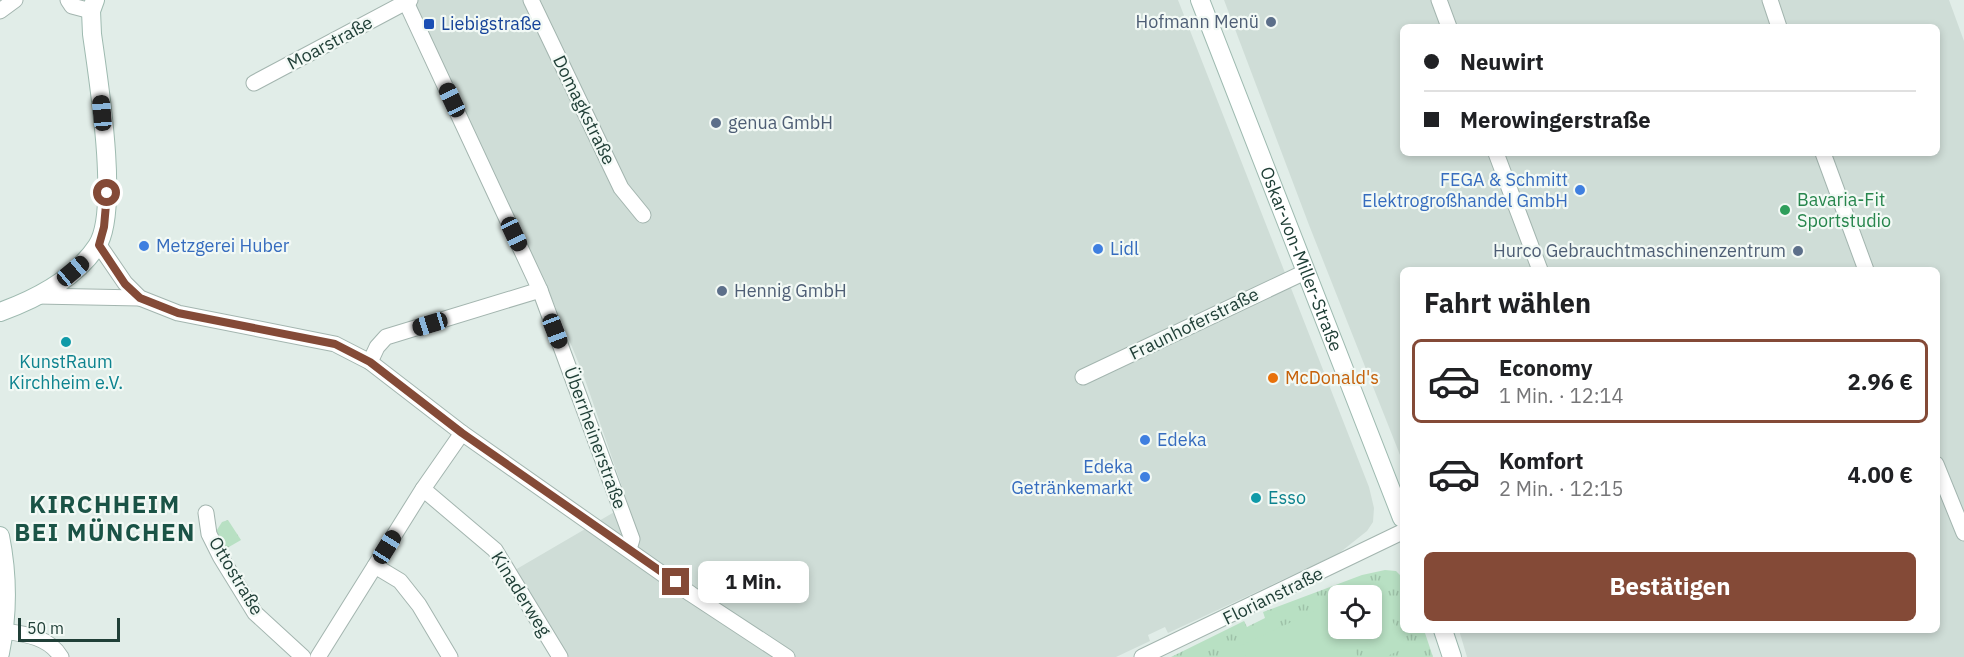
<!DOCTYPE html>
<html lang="de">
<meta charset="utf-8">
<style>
:root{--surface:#fff;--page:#f2f2f2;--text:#202124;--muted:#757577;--line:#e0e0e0;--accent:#844a37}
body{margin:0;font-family:"IBM Plex Sans",sans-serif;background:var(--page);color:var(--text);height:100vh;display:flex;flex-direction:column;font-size:22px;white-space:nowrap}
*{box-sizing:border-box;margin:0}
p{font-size:20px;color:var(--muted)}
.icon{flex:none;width:33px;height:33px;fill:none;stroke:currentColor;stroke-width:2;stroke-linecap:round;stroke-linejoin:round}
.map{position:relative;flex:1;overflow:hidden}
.panel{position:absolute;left:1400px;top:267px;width:540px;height:366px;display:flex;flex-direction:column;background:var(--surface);border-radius:9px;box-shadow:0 3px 9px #0003}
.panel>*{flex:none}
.guide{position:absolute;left:1400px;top:24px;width:540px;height:132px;border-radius:9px;box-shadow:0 3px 9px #0003;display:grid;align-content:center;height:132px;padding:0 24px;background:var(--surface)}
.controls{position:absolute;left:1328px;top:585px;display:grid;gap:12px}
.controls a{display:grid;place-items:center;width:54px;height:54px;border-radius:9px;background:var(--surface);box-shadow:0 3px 9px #0003;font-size:30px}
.scale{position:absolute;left:18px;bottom:15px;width:102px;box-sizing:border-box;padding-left:6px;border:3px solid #203f37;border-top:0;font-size:16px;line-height:21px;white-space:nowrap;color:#203f37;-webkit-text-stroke:4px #f2f9f5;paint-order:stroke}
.end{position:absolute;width:27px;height:27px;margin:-14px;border:8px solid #844a37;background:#fff;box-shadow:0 0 0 3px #fff}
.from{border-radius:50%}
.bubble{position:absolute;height:42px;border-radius:9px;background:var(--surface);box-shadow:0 3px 9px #0003;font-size:20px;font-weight:800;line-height:42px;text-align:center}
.car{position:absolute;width:18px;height:36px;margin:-18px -9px;border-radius:8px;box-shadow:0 0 4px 2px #0007;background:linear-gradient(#222 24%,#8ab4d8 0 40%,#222 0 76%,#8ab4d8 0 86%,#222 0)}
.guide b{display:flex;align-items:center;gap:21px;height:57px;font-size:22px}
.guide b+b{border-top:2px solid var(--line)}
.guide i{width:15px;height:15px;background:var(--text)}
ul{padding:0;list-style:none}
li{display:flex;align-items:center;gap:18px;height:84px;margin:0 12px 9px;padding:0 12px;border:3px solid transparent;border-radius:9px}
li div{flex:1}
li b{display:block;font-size:22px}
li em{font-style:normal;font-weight:800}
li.current{border-color:var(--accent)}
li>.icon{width:54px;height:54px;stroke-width:1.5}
h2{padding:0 24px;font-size:27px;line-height:72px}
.action{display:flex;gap:12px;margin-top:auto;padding:12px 24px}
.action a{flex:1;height:69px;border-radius:9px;background:var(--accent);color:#fff;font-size:24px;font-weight:800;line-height:69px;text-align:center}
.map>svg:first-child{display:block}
.built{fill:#cfddd7;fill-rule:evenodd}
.park{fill:url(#park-tufts);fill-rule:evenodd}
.pitch{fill:#b8e0c3}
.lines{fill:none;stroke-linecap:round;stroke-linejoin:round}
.street-casing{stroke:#a3b5af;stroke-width:17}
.secondary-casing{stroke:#9ebab0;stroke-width:20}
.street{stroke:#fff;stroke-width:15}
.secondary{stroke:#fff;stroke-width:18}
.route{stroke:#844a37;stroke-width:8}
.service-dot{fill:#5c6f8a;stroke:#f2f9f5;stroke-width:2}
.transit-dot{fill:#1a4fb4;stroke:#f2f9f5;stroke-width:2}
.shop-dot{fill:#3f7fe0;stroke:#f2f9f5;stroke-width:2}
.leisure-dot{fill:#2e9e5b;stroke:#f2f9f5;stroke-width:2}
.culture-dot{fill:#0f9aa8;stroke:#f2f9f5;stroke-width:2}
.food-dot{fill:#e8710a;stroke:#f2f9f5;stroke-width:2}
.labels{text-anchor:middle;stroke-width:4.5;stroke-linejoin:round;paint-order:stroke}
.service-label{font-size:18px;fill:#4e5e75;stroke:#f2f9f5;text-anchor:end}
.transit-label{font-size:18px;fill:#164399;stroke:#f2f9f5;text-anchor:start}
.street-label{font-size:18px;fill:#203f37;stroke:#f2f9f5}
.shop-label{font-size:18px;fill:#366cbe;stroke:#f2f9f5;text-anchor:start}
.leisure-label{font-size:18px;fill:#27864d;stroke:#f2f9f5;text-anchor:start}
.culture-label{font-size:18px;fill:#0d838f;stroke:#f2f9f5}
.food-label{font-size:18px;fill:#c56008;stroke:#f2f9f5;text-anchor:start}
.district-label{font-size:24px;font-weight:bold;letter-spacing:1.5px;fill:#1a5346;stroke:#f2f9f5}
</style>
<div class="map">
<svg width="1964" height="657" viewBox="0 0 1964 657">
<defs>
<pattern id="park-tufts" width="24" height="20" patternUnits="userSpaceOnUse" patternTransform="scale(1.5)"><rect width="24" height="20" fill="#b8e0c3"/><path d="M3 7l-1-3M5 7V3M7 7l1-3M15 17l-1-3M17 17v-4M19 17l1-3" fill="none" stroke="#9ec1a8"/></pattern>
</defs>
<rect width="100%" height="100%" fill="#e1ede8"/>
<!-- built -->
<g class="built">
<polygon points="411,0 1178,0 1369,487 1374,508 1373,522 1367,531 1338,554 1168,633 1165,627 1148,635 1150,641 1116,657 569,657 515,570 628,504 582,371 545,282"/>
<path d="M1224,0h725l15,41v616h-497l-8,-27h477v-360h-534v190l-93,-235zM1402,27h534v126h-534z"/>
</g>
<!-- park -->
<g class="park">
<polygon points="228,520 241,540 222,551 215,533 222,522"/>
<path d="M1385,570l11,1 6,6v53h22l9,27h-262l73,-36 3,6 18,-9 -2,-6 99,-37zM1338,596h33v32h-33z"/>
</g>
<!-- pitch -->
<g class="pitch">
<polygon points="1375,583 1405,648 1385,657 1367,657 1354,629 1371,628 1371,596 1349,595"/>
<polygon points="1332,603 1338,615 1338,628 1344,629 1358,657 1246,657 1240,646"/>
</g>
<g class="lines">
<!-- street casing -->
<g class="street-casing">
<g id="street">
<polyline points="68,0 72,6 91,11"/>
<polyline points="405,0 540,290 632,539 629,549"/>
<polyline points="531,0 621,188 643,215"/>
<polyline points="1439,0 1449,27"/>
<polyline points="1770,0 1779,27"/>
<polyline points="0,11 15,0"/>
<polyline points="254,83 410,0"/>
<polyline points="1496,153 1540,270"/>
<polyline points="1823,153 1866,270"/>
<polyline points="99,245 125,283 140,298 178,313 335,344 370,362 462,433 691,594 787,657"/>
<polyline points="37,296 140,298"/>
<polyline points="370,362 377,347 386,337 540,290"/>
<polyline points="1083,377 1305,272"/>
<polyline points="1936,464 1964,533"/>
<polyline points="423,489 495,550 560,657"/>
<polyline points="206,513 209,534 220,556 255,613 303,657"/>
<polyline points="375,566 400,581 419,605 450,657"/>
<path d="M4,631c21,3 45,6 57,26"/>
<polyline points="318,657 423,489 462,433"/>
<polyline points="1142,657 1402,532"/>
</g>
</g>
<!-- secondary casing -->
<g class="secondary-casing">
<g id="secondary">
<path id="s1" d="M1200,0l202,518"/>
<path d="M0,312c36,-13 75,-33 97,-66 23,-34 1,-169 -5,-212l-1,-23 4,-11"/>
<path d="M0,536c8,40 8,78 0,117"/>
<polyline points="1443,630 1452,657"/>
</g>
</g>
<!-- street -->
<use href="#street" class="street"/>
<!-- secondary -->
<use href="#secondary" class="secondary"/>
</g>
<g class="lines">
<!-- route -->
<polyline class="route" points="107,193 104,227 99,245 125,284 140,298 178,313 335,344 370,362 462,433 676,582"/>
</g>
<!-- markers -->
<g class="service-dot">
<circle cx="1271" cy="22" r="6"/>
<circle cx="716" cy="123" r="6"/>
<circle cx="1798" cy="251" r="6"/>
<circle cx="722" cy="291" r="6"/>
</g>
<rect class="transit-dot" x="423" y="18" width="12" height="12" rx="3"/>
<g class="shop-dot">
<circle cx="1580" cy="190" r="6"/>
<circle cx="144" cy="246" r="6"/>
<circle cx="1098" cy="249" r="6"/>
<circle cx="1145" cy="440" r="6"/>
<circle cx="1145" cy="477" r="6"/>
</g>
<circle class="leisure-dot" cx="1785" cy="210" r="6"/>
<g class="culture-dot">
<circle cx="66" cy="342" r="6"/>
<circle cx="1256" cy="498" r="6"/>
</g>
<circle class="food-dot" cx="1273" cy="378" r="6"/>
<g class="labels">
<!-- service labels -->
<g class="service-label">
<text x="1259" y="28">Hofmann Menü</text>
<text x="728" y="129" text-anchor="start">genua GmbH</text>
<text x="1786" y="257">Hurco Gebrauchtmaschinenzentrum</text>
<text x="734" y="297" text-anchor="start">Hennig GmbH</text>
</g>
<!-- transit labels -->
<g class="transit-label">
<text x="441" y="30">Liebigstraße</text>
</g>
<!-- street labels -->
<g class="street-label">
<text transform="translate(330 43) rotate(-28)" y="6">Moarstraße</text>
<text transform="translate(584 110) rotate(64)" y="6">Domagkstraße</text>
<text dy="6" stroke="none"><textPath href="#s1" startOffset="278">Oskar-von-Miller-Straße</textPath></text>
<text transform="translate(1194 324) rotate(-26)" y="6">Fraunhoferstraße</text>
<text transform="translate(595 438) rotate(70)" y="6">Überrheinerstraße</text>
<text transform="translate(236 576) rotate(59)" y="6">Ottostraße</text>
<text transform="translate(521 594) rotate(58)" y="6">Kinaderweg</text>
<text transform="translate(1273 596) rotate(-26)" y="6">Florianstraße</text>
</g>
<!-- shop labels -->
<g class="shop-label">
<text x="1568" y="186" text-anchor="end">FEGA &amp; Schmitt<tspan x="1568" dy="21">Elektrogroßhandel GmbH</tspan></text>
<text x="156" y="252">Metzgerei Huber</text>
<text x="1110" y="255">Lidl</text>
<text x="1157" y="446">Edeka</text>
<text x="1133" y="473" text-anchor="end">Edeka<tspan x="1133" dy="21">Getränkemarkt</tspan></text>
</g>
<!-- leisure labels -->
<g class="leisure-label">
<text x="1797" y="206">Bavaria-Fit<tspan x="1797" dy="21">Sportstudio</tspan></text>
</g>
<!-- culture labels -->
<g class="culture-label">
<text x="66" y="368">KunstRaum<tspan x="66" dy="21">Kirchheim e.V.</tspan></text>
<text x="1268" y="504" text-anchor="start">Esso</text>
</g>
<!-- food labels -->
<g class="food-label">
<text x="1285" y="384">McDonald's</text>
</g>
<!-- district labels -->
<g class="district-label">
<text x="105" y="513">KIRCHHEIM<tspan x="105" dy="28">BEI MÜNCHEN</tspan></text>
</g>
</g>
</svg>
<div class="controls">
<a><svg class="icon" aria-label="locate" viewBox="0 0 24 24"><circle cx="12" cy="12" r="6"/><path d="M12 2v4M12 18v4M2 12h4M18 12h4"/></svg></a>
</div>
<div class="scale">50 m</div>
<i class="end from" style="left:107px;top:193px"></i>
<i class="end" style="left:676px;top:582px"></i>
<div class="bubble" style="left:698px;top:561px;width:111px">1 Min.</div>
<i class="car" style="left:452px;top:100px;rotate:335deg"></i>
<i class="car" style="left:102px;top:113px;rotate:355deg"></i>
<i class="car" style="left:514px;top:234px;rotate:155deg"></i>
<i class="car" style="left:73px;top:271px;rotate:50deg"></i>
<i class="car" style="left:430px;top:324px;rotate:253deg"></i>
<i class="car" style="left:555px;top:331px;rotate:159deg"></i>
<i class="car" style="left:387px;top:547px;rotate:32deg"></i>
<div class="guide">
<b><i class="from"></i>Neuwirt</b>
<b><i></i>Merowingerstraße</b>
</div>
<section class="panel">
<h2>Fahrt wählen</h2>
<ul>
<li class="current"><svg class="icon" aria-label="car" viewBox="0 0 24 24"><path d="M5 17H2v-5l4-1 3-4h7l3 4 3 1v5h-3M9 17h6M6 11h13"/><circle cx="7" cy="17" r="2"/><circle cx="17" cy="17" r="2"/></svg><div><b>Economy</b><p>1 Min. · 12:14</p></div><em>2.96 €</em></li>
<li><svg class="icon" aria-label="car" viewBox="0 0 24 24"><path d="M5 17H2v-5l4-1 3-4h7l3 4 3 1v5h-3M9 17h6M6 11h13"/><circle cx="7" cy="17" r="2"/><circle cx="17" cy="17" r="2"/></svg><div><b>Komfort</b><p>2 Min. · 12:15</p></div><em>4.00 €</em></li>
</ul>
<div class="action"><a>Bestätigen</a></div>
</section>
</div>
